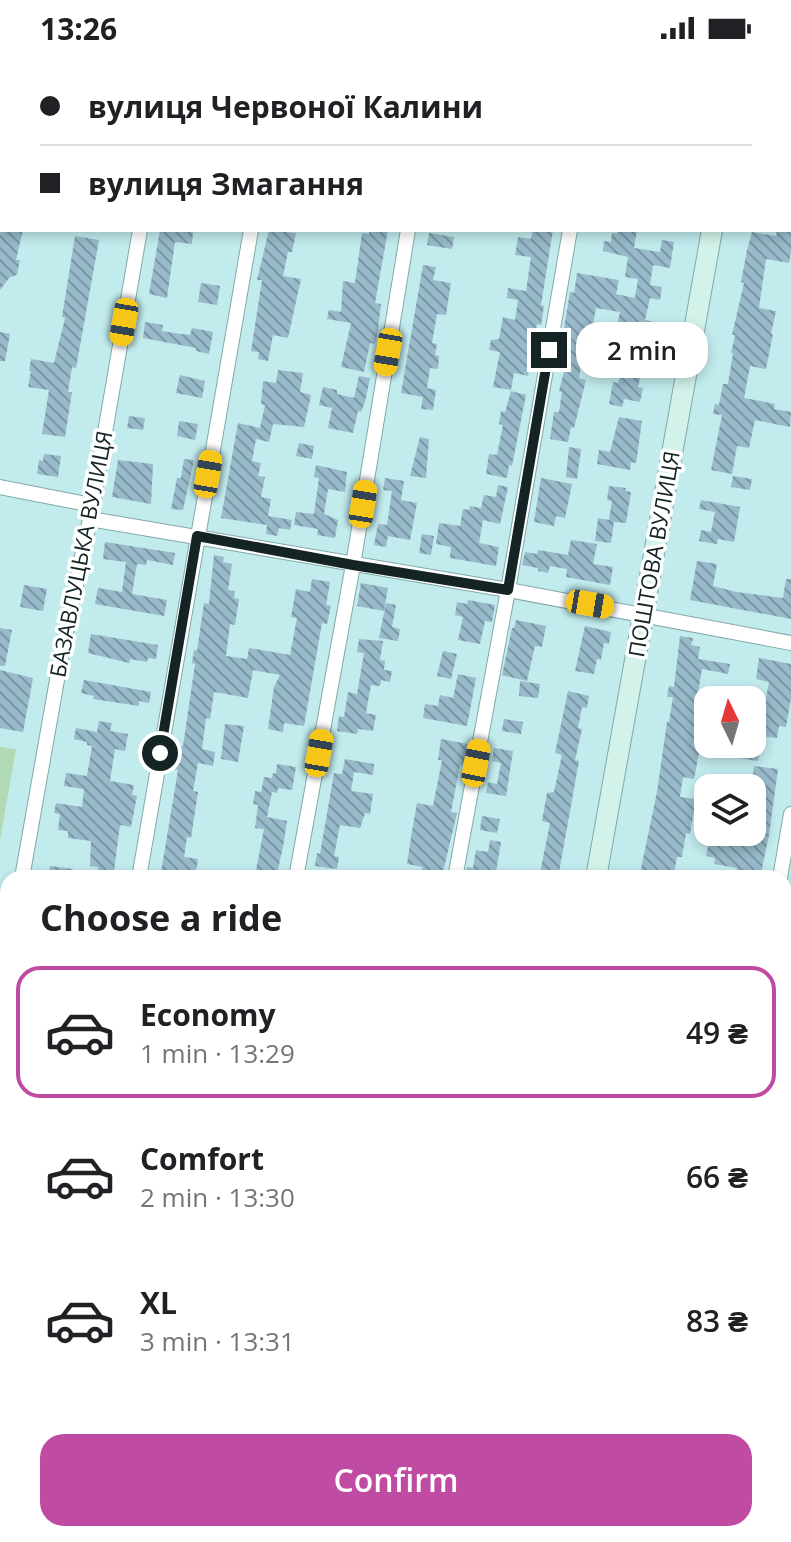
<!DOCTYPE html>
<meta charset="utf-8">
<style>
:root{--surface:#fff;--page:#f2f2f2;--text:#202124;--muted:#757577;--line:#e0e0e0;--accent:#c04ba3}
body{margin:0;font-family:"Open Sans",sans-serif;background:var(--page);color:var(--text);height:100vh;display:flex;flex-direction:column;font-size:30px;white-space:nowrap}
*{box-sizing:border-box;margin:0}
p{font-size:26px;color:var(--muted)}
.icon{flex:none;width:44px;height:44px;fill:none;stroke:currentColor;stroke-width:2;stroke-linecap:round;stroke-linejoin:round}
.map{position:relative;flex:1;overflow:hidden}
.panel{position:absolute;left:0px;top:814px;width:792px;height:672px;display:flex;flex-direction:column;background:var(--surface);border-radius:24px 24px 0 0;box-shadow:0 4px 12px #0003}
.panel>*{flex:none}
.hud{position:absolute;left:0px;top:0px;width:792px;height:176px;box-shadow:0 4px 12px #0003;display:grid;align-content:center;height:176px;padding:0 40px;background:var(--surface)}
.needle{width:52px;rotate:355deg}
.buttons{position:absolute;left:694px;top:630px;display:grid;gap:16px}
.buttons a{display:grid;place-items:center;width:72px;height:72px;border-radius:16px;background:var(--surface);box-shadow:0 4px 12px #0003;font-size:40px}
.end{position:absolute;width:36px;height:36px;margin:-18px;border:10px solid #142425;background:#fff;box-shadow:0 0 0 4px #fff}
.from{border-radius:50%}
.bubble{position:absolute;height:56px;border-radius:24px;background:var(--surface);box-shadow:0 4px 12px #0003;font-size:26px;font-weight:600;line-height:56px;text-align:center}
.car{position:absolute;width:24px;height:48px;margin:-24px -12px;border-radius:10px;box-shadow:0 0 6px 2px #0007;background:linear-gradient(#f5c518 24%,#345 0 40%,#f5c518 0 76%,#345 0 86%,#f5c518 0)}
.hud b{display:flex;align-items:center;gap:28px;height:76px;font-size:30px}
.hud b+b{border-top:2px solid var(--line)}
.hud i{width:20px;height:20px;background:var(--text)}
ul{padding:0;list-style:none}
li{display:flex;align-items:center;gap:24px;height:132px;margin:0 16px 12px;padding:0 24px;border:4px solid transparent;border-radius:24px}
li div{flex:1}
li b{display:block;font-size:30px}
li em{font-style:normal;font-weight:600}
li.on{border-color:var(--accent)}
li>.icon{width:72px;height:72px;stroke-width:1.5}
h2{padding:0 40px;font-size:36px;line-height:96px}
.cta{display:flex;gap:16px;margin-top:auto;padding:16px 40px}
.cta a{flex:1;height:92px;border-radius:24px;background:var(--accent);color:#fff;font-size:32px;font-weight:600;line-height:92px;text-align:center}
.status{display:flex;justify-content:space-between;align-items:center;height:56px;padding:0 40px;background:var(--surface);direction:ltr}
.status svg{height:22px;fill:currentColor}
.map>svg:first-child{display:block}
.grass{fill:#b1d9b3}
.building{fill:url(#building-back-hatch)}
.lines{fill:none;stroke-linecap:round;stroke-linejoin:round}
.street-casing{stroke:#81a9ab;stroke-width:16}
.secondary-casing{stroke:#81a9ab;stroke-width:22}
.street{stroke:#fff;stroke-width:14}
.secondary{stroke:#d3f2ea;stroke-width:20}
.route{stroke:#142425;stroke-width:10}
.labels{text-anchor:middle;stroke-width:7;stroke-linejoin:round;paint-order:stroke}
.street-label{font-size:22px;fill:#142425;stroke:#fff}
</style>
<div class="status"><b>13:26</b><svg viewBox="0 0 49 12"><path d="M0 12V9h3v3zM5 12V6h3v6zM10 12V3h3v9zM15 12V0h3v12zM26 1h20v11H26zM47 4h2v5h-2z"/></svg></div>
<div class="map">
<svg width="791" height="1486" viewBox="0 0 791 1486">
<defs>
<pattern id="building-back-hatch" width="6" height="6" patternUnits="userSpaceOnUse" patternTransform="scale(2)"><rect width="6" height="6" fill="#98baca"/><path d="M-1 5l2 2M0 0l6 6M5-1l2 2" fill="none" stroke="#7b97a4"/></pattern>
</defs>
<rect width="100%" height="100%" fill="#c1ebed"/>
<!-- grass -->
<polygon class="grass" points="0,691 16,693 0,784"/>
<!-- building -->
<g class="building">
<polygon points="0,174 23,174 16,204 20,204 17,219 10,221 0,234"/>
<polygon points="160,174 193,176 192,188 175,186 167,242 149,238"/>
<polygon points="269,174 296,177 292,196 288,196 283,220 301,223 288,282 273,279 268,305 258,303 259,296 251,295 262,224 257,224"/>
<polygon points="369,174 388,174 375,247 381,248 378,274 375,288 370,287 364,316 341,311 351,267 327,263 329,254 341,256 343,225 355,227 362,177 369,178"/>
<polygon points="533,174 553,174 541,249 544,250 541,269 537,268 528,320 514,317 511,334 493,331 500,296 489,294 491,284 499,283 503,261 515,264 518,244 507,242 508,232 526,235 531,201 515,199 518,181 531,183"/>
<polygon points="617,174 637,174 634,192 660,196 662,184 674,186 670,212 653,209 650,229 662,231 660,244 650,242 645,264 657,267 655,279 617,270 620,256 596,252 592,274 604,276 602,288 584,286 579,322 586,324 574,372 571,371 568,386 550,383 554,356 559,356 562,336 559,335 564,316 561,316 567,278 563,278 570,236 574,237 577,217 619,224 616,238 635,242 638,223 625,221 628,201 603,195 604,185 611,186 612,177 617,178"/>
<polygon points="777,174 791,174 791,196 789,207 766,203 759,252 776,255 771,278 773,278 766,313 750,310 744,342 775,348 774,353 791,356 790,371 755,364 749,392 737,390 732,418 711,414 722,359 713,358 715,348 719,349 723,328 728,328 733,297 731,297 735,279 732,279 744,227 741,226 747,194 752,176 776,180"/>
<polygon points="429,177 454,181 452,193 427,189"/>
<polygon points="75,180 99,184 76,312 72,311 68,336 72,336 65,381 42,378 49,334 28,331 31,315 29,315 31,303 54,307 65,262 62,261"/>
<polygon points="423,209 436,211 433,224 451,227 446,259 437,258 432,287 437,288 435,299 439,300 438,313 430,312 427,332 436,334 433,354 421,353 423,341 401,337"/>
<polygon points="201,227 220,230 217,249 198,246"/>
<polygon points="145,266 163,269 162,275 181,278 190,279 192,272 213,276 209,298 196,295 196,292 143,282"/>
<polygon points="0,276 10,278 5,305 0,305"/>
<polygon points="633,296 649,300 647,311 643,311 638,331 643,332 640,346 624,343 622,351 609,348 613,326 618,327 621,315 628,317"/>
<polygon points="278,314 303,317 300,336 311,339 304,371 273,368 269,386 256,383 252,405 261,407 258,420 265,421 261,441 271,443 268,460 292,464 290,474 279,472 277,480 266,478 267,469 221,462 238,367 260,372 265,349 261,348 263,325 276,327"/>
<polygon points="180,319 205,325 202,342 176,337"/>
<polygon points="359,320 370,322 365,346 361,356 358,355 353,377 328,372 332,352 319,349 323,331 337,334 337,338 354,342"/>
<polygon points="511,335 526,339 512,410 509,409 507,422 486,418 489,398 497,399 503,369 499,368 501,355 505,356"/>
<polygon points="129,360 145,362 143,374 127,372"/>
<polygon points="619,361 642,365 636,407 631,406 630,414 597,408 599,394 610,396"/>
<polygon points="179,365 198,368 195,384 177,380"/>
<polygon points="420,381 429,383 426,422 410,420"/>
<polygon points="299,387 314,390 312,403 296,400"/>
<polygon points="569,391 581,393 577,423 566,421"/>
<polygon points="44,398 61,400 58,421 37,418 39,404 43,405"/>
<polygon points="184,403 194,404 183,454 171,453 177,422 181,422"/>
<polygon points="118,404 153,408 151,448 112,441"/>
<polygon points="316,409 347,416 345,436 328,433 324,458 338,464 335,482 317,479 318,473 294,469 296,456 314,458 319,422 314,421"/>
<polygon points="733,420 752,423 750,434 731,431"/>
<polygon points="385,422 404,425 401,444 417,447 410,484 388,480 386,491 374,489 378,468 387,469 392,435 383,434"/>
<polygon points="541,422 572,428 565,462 556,460 554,470 534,466"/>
<polygon points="498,429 508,431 500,468 483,464 479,487 499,491 496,510 450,502 451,491 436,488 439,467 460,470 463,453 469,454 470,450 481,452 484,439 496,441"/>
<polygon points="609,430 626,432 625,435 631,436 626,467 614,466 611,487 595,485 598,462 609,464 612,445 607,444"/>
<polygon points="701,444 740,451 734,486 718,483 717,488 699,485 701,474 711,476 715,456 699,453"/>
<polygon points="422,478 434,480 431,499 419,497"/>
<polygon points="571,484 597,488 593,508 613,511 610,529 566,521 567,513 550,510 548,517 538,515 538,512 522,509 525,496 537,498 538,494 568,499"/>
<polygon points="105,486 175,497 173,509 147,504 146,509 137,508 132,538 167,544 164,560 95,548 98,532 122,536 126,506 103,503"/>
<polygon points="214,499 224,501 223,506 232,508 228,534 235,535 234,542 239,543 235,569 230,568 226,600 247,603 249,592 290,599 297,562 291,561 296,533 310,536 312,523 330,526 326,549 331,550 327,568 322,567 304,670 284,667 283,676 268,673 274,631 280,619 253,614 248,642 214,636 210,663 206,662 202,693 215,696 213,710 198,707 193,735 198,736 191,782 187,781 184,801 198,803 196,815 193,822 160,822 178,714 173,713 175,702 177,689 183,690 195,608 192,607 194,594 197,595 204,547 209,548"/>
<polygon points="697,505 717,508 713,530 736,536 783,542 786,523 791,523 791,563 690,544"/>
<polygon points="361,527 388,532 384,555 357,550"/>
<polygon points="24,529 47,533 43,555 20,551"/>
<polygon points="468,544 495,549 492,566 485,565 480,588 458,584 463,561 455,559 457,546 467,548"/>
<polygon points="386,547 396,549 392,571 400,573 398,585 379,582"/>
<polygon points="516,564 546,570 542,591 535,590 527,625 502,619 512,572 514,572"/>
<polygon points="585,570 611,576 609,588 604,587 601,604 597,603 594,618 575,615"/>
<polygon points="0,572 12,574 5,610 0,610"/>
<polygon points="91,578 158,589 156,603 148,602 147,606 130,603 129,607 88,597"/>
<polygon points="680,580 693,582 691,589 700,591 698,603 730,608 728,618 702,613 694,660 708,662 708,699 699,697 694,723 683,721 680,741 696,743 690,778 686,777 682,801 677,801 674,817 665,815 664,822 639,822 657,736 667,666 669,666 673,641 667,641 669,630 674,631"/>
<polygon points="359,583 383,585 380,604 385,605 384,614 392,615 390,626 381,624 380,630 371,629 366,657 376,659 373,675 358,673 357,678 337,675 339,660 344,661 348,636 357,638 364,597 357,596"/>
<polygon points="443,595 457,598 451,623 437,620"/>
<polygon points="759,602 791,608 791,642 786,671 779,670 777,682 759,680 769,626 756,623"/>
<polygon points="0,614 33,622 23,676 0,672"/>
<polygon points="458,618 476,622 467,670 423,662 425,648 438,650 440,639 453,642"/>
<polygon points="84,624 151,636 149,647 139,645 139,650 93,643 94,640 81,637"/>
<polygon points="520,625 540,628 538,642 519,640"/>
<polygon points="568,635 589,640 587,652 582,651 578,672 582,673 575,704 579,705 558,822 539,822 550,767 542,765 547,737 554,736 562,699 555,697"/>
<polygon points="504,663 523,666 521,678 502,675"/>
<polygon points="99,665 112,667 110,675 128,678 125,695 115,693 110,725 134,729 132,739 137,740 131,771 120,769 113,822 96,822 98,811 90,810 91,785 68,782 68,775 58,774 60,758 54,757 56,747 82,751 84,733 64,730 66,717 87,720 92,690 87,689 87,686 74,683 76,672 97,676"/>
<polygon points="225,668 244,670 238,706 221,703"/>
<polygon points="441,683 468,688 463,709 460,709 451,756 457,757 443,816 441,816 440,822 420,822 423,811 407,808 411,781 417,747 433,750 442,704 438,704"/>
<polygon points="740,688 761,688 758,705 738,702"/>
<polygon points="494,692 513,695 506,740 486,737 488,726 497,728 501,707 492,705"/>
<polygon points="345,703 374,708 373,719 354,716 351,735 373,738 370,758 365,757 360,772 340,769 334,800 339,801 337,813 315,810 317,797 320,798 334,717 342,718"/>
<polygon points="277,708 296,711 292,734 278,732 277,737 272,736 267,761 287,765 283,791 276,822 258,822 259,819 255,819 264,773 255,772 258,749 253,748 255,735 261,736 264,721 272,722 273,717 276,718"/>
<polygon points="754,710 778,713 769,779 760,822 735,822 737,812 714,808 715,802 706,800 710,781 729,785 731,776 752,776 757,735 751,732"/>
<polygon points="482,760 500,763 497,777 480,774"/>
<polygon points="490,784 501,786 495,822 465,822 467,811 473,812 476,794 488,796"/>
<polygon points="50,810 73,813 71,822 48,822"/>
</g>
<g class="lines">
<!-- street casing -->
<g class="street-casing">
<g id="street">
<polyline points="628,0 639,2"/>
<polyline points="10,2 10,0"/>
<polyline points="170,2 170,0"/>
<polyline points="281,2 281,0"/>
<polyline points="436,2 436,0"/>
<polyline points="599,2 600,0"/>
<polyline points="790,56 791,56"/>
<polyline points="0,64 2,51"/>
<polyline points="0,431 92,449"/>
<polyline points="90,463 508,534 791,587"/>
<polyline points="22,822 63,590 90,463 140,174"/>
<polyline points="139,822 251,174"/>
<polyline points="296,822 353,509 408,174"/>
<polyline points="455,822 508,534 570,174"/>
<polyline points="780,822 791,758"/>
<polyline points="0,931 8,896"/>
<polyline points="0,1041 8,1043"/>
<polyline points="784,1181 791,1182"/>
<polyline points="21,1486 22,1478"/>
<polyline points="181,1486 183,1478"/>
<polyline points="339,1486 340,1478"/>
<polyline points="660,1486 661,1478"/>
</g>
</g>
<!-- secondary casing -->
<g class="secondary-casing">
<g id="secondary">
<polyline points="744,2 744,0"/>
<polyline points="596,822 712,174"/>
<polyline points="475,1486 477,1478"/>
</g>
</g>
<!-- street -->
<use href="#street" class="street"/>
<!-- secondary -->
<use href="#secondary" class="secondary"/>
</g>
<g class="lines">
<!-- route -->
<polyline class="route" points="160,697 197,480 353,509 508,534 549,294"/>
</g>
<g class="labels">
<!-- street labels -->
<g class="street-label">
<text transform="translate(81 498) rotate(-79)" y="8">БАЗАВЛУЦЬКА ВУЛИЦЯ</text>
<text transform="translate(654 498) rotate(-80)" y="8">ПОШТОВА ВУЛИЦЯ</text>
</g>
</g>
</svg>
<div class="buttons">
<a><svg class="needle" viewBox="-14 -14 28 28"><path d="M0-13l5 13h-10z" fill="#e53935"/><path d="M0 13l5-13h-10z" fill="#757577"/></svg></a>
<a><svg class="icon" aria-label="layers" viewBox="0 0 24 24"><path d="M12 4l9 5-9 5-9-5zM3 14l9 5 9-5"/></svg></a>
</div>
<i class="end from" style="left:160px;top:697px"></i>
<i class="end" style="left:549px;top:294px"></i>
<div class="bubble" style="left:576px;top:266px;width:132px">2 min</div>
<i class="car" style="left:124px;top:266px;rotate:190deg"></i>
<i class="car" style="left:388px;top:296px;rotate:190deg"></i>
<i class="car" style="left:208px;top:418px;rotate:10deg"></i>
<i class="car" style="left:363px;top:448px;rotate:9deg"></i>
<i class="car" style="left:590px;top:548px;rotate:100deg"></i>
<i class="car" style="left:319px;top:697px;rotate:10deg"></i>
<i class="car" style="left:476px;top:707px;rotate:11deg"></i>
<div class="hud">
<b><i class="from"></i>вулиця Червоної Калини</b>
<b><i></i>вулиця Змагання</b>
</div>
<section class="panel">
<h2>Choose a ride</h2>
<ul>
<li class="on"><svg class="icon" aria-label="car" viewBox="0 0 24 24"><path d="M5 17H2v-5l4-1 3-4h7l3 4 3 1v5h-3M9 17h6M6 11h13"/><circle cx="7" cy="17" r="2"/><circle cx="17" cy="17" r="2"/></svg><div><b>Economy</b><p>1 min · 13:29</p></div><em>49 ₴</em></li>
<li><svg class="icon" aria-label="car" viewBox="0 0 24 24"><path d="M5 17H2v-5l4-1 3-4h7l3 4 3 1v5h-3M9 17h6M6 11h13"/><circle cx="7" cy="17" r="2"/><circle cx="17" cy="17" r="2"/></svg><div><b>Comfort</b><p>2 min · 13:30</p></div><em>66 ₴</em></li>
<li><svg class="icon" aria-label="car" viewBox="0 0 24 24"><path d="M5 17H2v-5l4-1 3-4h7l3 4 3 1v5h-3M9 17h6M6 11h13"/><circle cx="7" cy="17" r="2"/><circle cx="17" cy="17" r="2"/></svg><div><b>XL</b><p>3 min · 13:31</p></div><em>83 ₴</em></li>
</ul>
<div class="cta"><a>Confirm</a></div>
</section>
</div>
